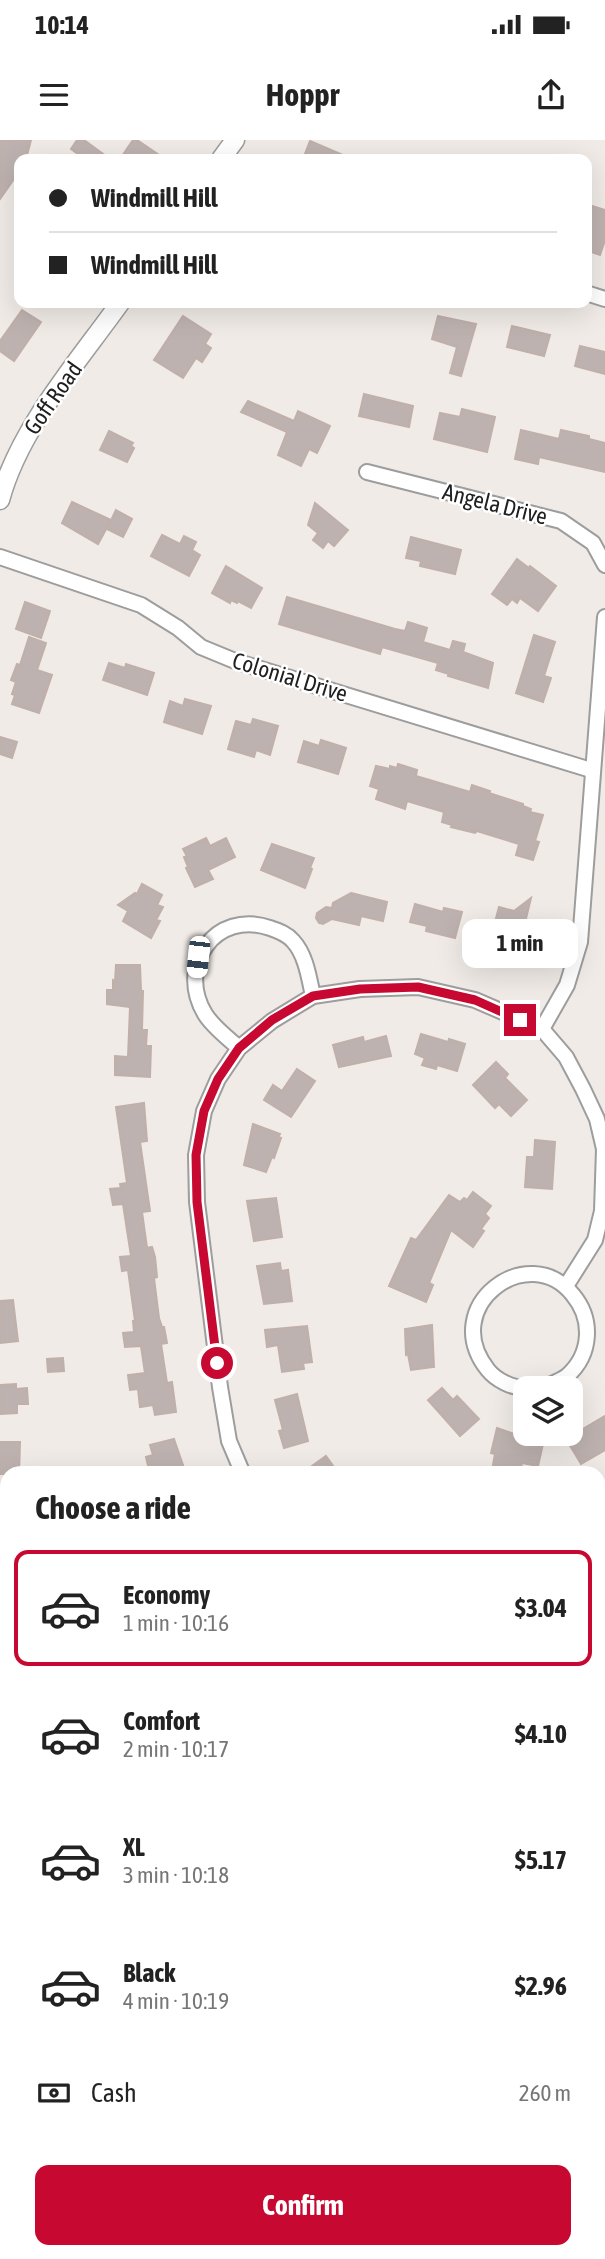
<!DOCTYPE html>
<meta charset="utf-8">
<style>
:root{--surface:#fff;--page:#f6f6f6;--text:#222;--muted:#767676;--line:#e0e0e0;--accent:#c70831}
body{margin:0;font-family:"Asap Condensed",sans-serif;background:var(--page);color:var(--text);height:100vh;display:flex;flex-direction:column;font-size:26px;white-space:nowrap}
*{box-sizing:border-box;margin:0}
p{font-size:23px;color:var(--muted)}
.icon{flex:none;width:38px;height:38px;fill:none;stroke:currentColor;stroke-width:2;stroke-linecap:round;stroke-linejoin:round}
.map{position:relative;flex:1;overflow:hidden}
.drawer{position:absolute;left:0px;top:1326px;width:606px;height:793px;display:flex;flex-direction:column;background:var(--surface);border-radius:21px 21px 0 0;box-shadow:0 7px 28px #0002}
.drawer>*{flex:none}
.banner{position:absolute;left:14px;top:14px;width:578px;height:154px;border-radius:14px;box-shadow:0 7px 28px #0002;display:grid;align-content:center;height:154px;padding:0 35px;background:var(--surface)}
.buttons{position:absolute;left:513px;top:1236px;display:grid;gap:14px}
.buttons a{display:grid;place-items:center;width:70px;height:70px;border-radius:14px;background:var(--surface);box-shadow:0 7px 28px #0002;font-size:35px}
.end{position:absolute;width:32px;height:32px;margin:-16px;border:9px solid #c70831;background:#fff;box-shadow:0 0 0 4px #fff}
.from{border-radius:50%}
.bubble{position:absolute;height:49px;border-radius:14px;background:var(--surface);box-shadow:0 7px 28px #0002;font-size:23px;font-weight:700;line-height:49px;text-align:center}
.car{position:absolute;width:21px;height:42px;margin:-21px -10px;border-radius:9px;box-shadow:0 0 5px 2px #0007;background:linear-gradient(#fff 24%,#345 0 40%,#fff 0 76%,#345 0 86%,#fff 0)}
.banner b{display:flex;align-items:center;gap:24px;height:66px;font-size:26px}
.banner b+b{border-top:2px solid var(--line)}
.banner i{width:18px;height:18px;background:var(--text)}
ul{padding:0;list-style:none}
li{display:flex;align-items:center;gap:21px;height:116px;margin:0 14px 10px;padding:0 21px;border:4px solid transparent;border-radius:14px}
li div{flex:1}
li b{display:block;font-size:26px}
li em{font-style:normal;font-weight:700}
li.active{border-color:var(--accent)}
li>.icon{width:63px;height:63px;stroke-width:1.5}
h2{padding:0 35px;font-size:32px;line-height:84px}
.pay{display:flex;align-items:center;gap:18px;height:77px;padding:0 35px;font-size:26px}
.pay p{margin-inline-start:auto}
.button{display:flex;gap:14px;margin-top:auto;padding:14px 35px}
.button a{flex:1;height:80px;border-radius:14px;background:var(--accent);color:#fff;font-size:28px;font-weight:700;line-height:80px;text-align:center}
.status{display:flex;justify-content:space-between;align-items:center;height:49px;padding:0 35px;background:var(--surface);direction:ltr}
.status svg{height:19px;fill:currentColor}
header{display:flex;justify-content:space-between;align-items:center;height:91px;padding:0 35px;background:var(--surface);font-size:32px;font-weight:700}
.map>svg:first-child{display:block}
.park{fill:#ccf8c6}
.building{fill:#bdb2b0;stroke:#c1afa9;stroke-width:2}
.lines{fill:none;stroke-linecap:round;stroke-linejoin:round}
.minor-casing{stroke:#9d9d9d;stroke-width:18}
.tertiary-casing{stroke:#9d9d9d;stroke-width:21}
.minor{stroke:#fff;stroke-width:14}
.tertiary{stroke:#fff;stroke-width:18}
.route{stroke:#c70831;stroke-width:9}
.labels{text-anchor:middle;stroke-width:5;stroke-linejoin:round;paint-order:stroke}
.street-label{font-size:23px;fill:#202020;stroke:#fff}
</style>
<div class="status"><b>10:14</b><svg viewBox="0 0 49 12"><path d="M0 12V9h3v3zM5 12V6h3v6zM10 12V3h3v9zM15 12V0h3v12zM26 1h20v11H26zM47 4h2v5h-2z"/></svg></div>
<header><svg class="icon" aria-label="menu" viewBox="0 0 24 24"><path d="M4 6h16M4 12h16M4 18h16"/></svg>Hoppr<svg class="icon" aria-label="share" viewBox="0 0 24 24"><path d="M12 15V3M7 8l5-5 5 5M5 13v7h14v-7"/></svg></header>
<div class="map">
<svg width="605" height="2119" viewBox="0 0 605 2119">
<rect width="100%" height="100%" fill="#f0ebe6"/>
<!-- park -->
<g class="park">
<polygon points="0,1498 7,1500 7,1868 0,1866"/>
<polygon points="598,1645 605,1646 605,2011 598,2010"/>
</g>
<!-- building -->
<g class="building">
<polygon points="0,0 31,0 26,19 19,19 16,36 0,59"/>
<polygon points="77,0 84,0 110,19 85,19 71,9"/>
<polygon points="133,0 137,0 165,19 120,19"/>
<polygon points="310,1 352,19 303,19"/>
<polygon points="592,66 605,70 605,100 600,115 586,110 586,69 590,71"/>
<polygon points="22,170 41,182 14,221 0,211 0,201"/>
<polygon points="183,176 211,194 205,204 211,208 202,222 196,218 183,238 154,220"/>
<polygon points="438,176 476,184 461,236 450,233 457,207 432,199"/>
<polygon points="512,186 550,195 544,216 507,207"/>
<polygon points="580,206 605,212 605,234 575,226"/>
<polygon points="364,254 413,266 409,287 359,276"/>
<polygon points="248,261 294,281 298,271 330,286 317,313 309,309 301,326 278,315 287,292 241,272"/>
<polygon points="462,269 495,277 487,312 434,299 440,273 460,277"/>
<polygon points="521,290 559,299 561,290 589,296 589,299 605,303 605,332 539,317 538,324 515,319"/>
<polygon points="109,291 133,303 131,306 134,308 127,322 100,310"/>
<polygon points="72,362 111,380 98,404 62,383"/>
<polygon points="315,363 348,390 334,406 328,401 323,408 313,400 318,393 308,385"/>
<polygon points="116,370 132,379 123,397 107,389"/>
<polygon points="162,395 180,404 184,396 196,402 192,410 200,415 189,436 151,416"/>
<polygon points="411,397 461,410 455,434 420,426 421,421 406,418"/>
<polygon points="517,419 529,428 530,426 556,446 538,471 520,458 517,463 512,459 507,465 492,454"/>
<polygon points="226,426 262,448 251,468 238,461 237,463 231,460 230,463 212,453"/>
<polygon points="287,457 395,489 405,491 408,482 427,488 423,502 450,510 453,501 465,504 463,512 493,523 488,548 448,536 449,534 436,530 438,523 382,507 380,514 279,484"/>
<polygon points="25,462 50,471 41,498 16,489"/>
<polygon points="534,495 555,502 544,536 551,538 543,562 516,553"/>
<polygon points="29,497 46,503 37,530 52,535 39,573 12,564 15,555 12,554 16,542 11,540 17,524 20,525"/>
<polygon points="109,523 125,528 126,524 154,533 147,555 103,540"/>
<polygon points="185,559 211,566 202,594 164,582 170,561 183,566"/>
<polygon points="253,579 278,586 270,615 256,610 254,617 228,609 236,581 251,585"/>
<polygon points="0,597 17,602 12,618 0,614"/>
<polygon points="321,600 346,608 338,634 298,622 304,601 319,606"/>
<polygon points="398,624 417,630 416,636 470,652 472,645 490,651 489,653 523,664 523,666 531,669 530,672 543,675 535,701 539,702 533,720 516,715 519,704 477,691 475,693 451,687 452,685 442,682 444,672 407,661 405,669 376,659 379,649 370,646 376,626 390,629 390,626 397,628"/>
<polygon points="206,698 210,706 226,698 235,717 208,730 213,739 195,747 186,728 188,727 184,717 187,716 183,709"/>
<polygon points="272,704 314,718 310,728 312,729 305,748 261,730"/>
<polygon points="142,744 162,755 157,765 163,767 156,780 160,781 151,798 123,781 128,771 118,765 135,753 137,754"/>
<polygon points="351,753 387,762 383,781 361,776 359,785 332,779 323,784 319,783 316,778 317,773 326,767 332,768 333,763"/>
<polygon points="531,758 522,795 531,797 526,816 481,805 487,780 495,782 499,767 514,771"/>
<polygon points="415,764 443,772 444,768 462,772 455,798 426,791 427,786 410,782"/>
<polygon points="116,825 140,825 141,851 143,851 142,890 147,890 146,906 151,906 150,937 115,935 115,916 128,917 130,867 107,864 107,850 113,850 113,840 115,841"/>
<polygon points="421,894 448,902 449,899 465,904 457,931 437,925 436,929 422,925 425,918 415,914"/>
<polygon points="386,896 391,916 339,927 333,905 363,897 364,902"/>
<polygon points="496,922 508,934 505,938 527,960 511,976 499,964 495,968 473,945"/>
<polygon points="297,929 315,941 291,977 264,960 273,945 282,951"/>
<polygon points="144,963 147,1001 140,1002 150,1071 142,1072 147,1108 152,1107 155,1117 157,1137 154,1138 159,1178 162,1187 164,1187 167,1203 161,1204 167,1243 172,1242 176,1272 155,1275 153,1265 140,1267 138,1249 130,1250 128,1235 145,1233 141,1206 125,1207 123,1193 134,1192 133,1181 135,1181 128,1130 122,1131 120,1117 131,1116 123,1064 113,1065 110,1049 121,1048 120,1044 127,1043 116,967"/>
<polygon points="253,984 280,994 278,997 281,998 274,1018 272,1017 266,1032 244,1025"/>
<polygon points="535,1000 555,1002 552,1049 525,1047 527,1017 534,1017"/>
<polygon points="473,1052 491,1066 485,1074 489,1078 481,1089 484,1091 473,1107 451,1090 429,1143 433,1145 426,1162 389,1146 411,1098 416,1100 449,1055 460,1062 464,1058 467,1060"/>
<polygon points="276,1058 282,1097 254,1101 247,1061"/>
<polygon points="280,1123 281,1131 288,1130 292,1161 264,1164 257,1126"/>
<polygon points="13,1160 18,1201 0,1203 0,1161"/>
<polygon points="432,1185 434,1227 411,1230 408,1214 406,1215 405,1189"/>
<polygon points="307,1186 312,1222 303,1223 304,1229 282,1232 278,1205 267,1207 265,1190"/>
<polygon points="63,1218 64,1231 48,1232 47,1219"/>
<polygon points="16,1244 16,1249 27,1248 28,1264 17,1264 17,1273 0,1274 0,1245"/>
<polygon points="442,1248 453,1260 457,1256 479,1279 460,1296 428,1260"/>
<polygon points="297,1254 308,1301 284,1308 279,1291 283,1290 275,1260"/>
<polygon points="605,1276 605,1310 581,1324 563,1294 570,1293 570,1290 579,1285 581,1290"/>
<polygon points="497,1288 543,1304 538,1326 522,1323 520,1331 493,1325 495,1314 491,1313"/>
<polygon points="174,1299 186,1334 150,1334 146,1317 153,1315 150,1305"/>
<polygon points="0,1302 20,1302 19,1334 0,1334"/>
<polygon points="326,1316 339,1334 301,1334"/>
</g>
<g class="lines">
<!-- minor casing -->
<g class="minor-casing">
<g id="minor">
<polyline points="586,153 605,159"/>
<polyline points="367,332 561,381 593,403 605,425"/>
<polyline points="0,417 141,465 178,488 201,507 235,521 591,630"/>
<polyline points="542,889 567,845 580,802 605,477"/>
<path d="M239,908c-11,-10 -26,-21 -34,-34 -29,-48 10,-105 65,-86 9,3 17,6 23,13 13,14 16,37 20,55"/>
<path d="M525,1248c-13,0 -29,-8 -37,-18 -51,-64 41,-131 85,-75 20,24 19,59 -6,81 -6,5 -16,8 -24,12"/>
<polyline points="243,1334 229,1301 220,1247 197,1062 196,1015 204,971 218,939 239,908 272,881 313,856 360,849 418,847 475,860 542,889 566,917 583,949 597,979 604,1009 602,1071 595,1100 566,1146"/>
<polyline points="598,1505 605,1506"/>
<polyline points="432,2112 437,2119"/>
<polyline points="320,2119 321,2112"/>
</g>
</g>
<!-- tertiary casing -->
<g class="tertiary-casing">
<g id="tertiary">
<polyline points="221,19 235,0"/>
<path d="M0,360c19,-71 77,-137 120,-197"/>
</g>
</g>
<!-- minor -->
<use href="#minor" class="minor"/>
<!-- tertiary -->
<use href="#tertiary" class="tertiary"/>
</g>
<g class="lines">
<!-- route -->
<polyline class="route" points="217,1223 197,1062 196,1015 204,971 218,939 239,908 272,880 313,856 360,849 418,847 475,860 520,880"/>
</g>
<g class="labels">
<!-- street labels -->
<g class="street-label">
<text transform="translate(53 258) rotate(-55)" y="8">Goff Road</text>
<text transform="translate(495 364) rotate(14)" y="8">Angela Drive</text>
<text transform="translate(290 537) rotate(17)" y="8">Colonial Drive</text>
</g>
</g>
</svg>
<div class="buttons">
<a><svg class="icon" aria-label="layers" viewBox="0 0 24 24"><path d="M12 4l9 5-9 5-9-5zM3 14l9 5 9-5"/></svg></a>
</div>
<i class="end from" style="left:217px;top:1223px"></i>
<i class="end" style="left:520px;top:880px"></i>
<div class="bubble" style="left:462px;top:779px;width:116px">1 min</div>
<i class="car" style="left:198px;top:817px;rotate:186deg"></i>
<div class="banner">
<b><i class="from"></i>Windmill Hill</b>
<b><i></i>Windmill Hill</b>
</div>
<section class="drawer">
<h2>Choose a ride</h2>
<ul>
<li class="active"><svg class="icon" aria-label="car" viewBox="0 0 24 24"><path d="M5 17H2v-5l4-1 3-4h7l3 4 3 1v5h-3M9 17h6M6 11h13"/><circle cx="7" cy="17" r="2"/><circle cx="17" cy="17" r="2"/></svg><div><b>Economy</b><p>1 min · 10:16</p></div><em>$3.04</em></li>
<li><svg class="icon" aria-label="car" viewBox="0 0 24 24"><path d="M5 17H2v-5l4-1 3-4h7l3 4 3 1v5h-3M9 17h6M6 11h13"/><circle cx="7" cy="17" r="2"/><circle cx="17" cy="17" r="2"/></svg><div><b>Comfort</b><p>2 min · 10:17</p></div><em>$4.10</em></li>
<li><svg class="icon" aria-label="car" viewBox="0 0 24 24"><path d="M5 17H2v-5l4-1 3-4h7l3 4 3 1v5h-3M9 17h6M6 11h13"/><circle cx="7" cy="17" r="2"/><circle cx="17" cy="17" r="2"/></svg><div><b>XL</b><p>3 min · 10:18</p></div><em>$5.17</em></li>
<li><svg class="icon" aria-label="car" viewBox="0 0 24 24"><path d="M5 17H2v-5l4-1 3-4h7l3 4 3 1v5h-3M9 17h6M6 11h13"/><circle cx="7" cy="17" r="2"/><circle cx="17" cy="17" r="2"/></svg><div><b>Black</b><p>4 min · 10:19</p></div><em>$2.96</em></li>
</ul>
<div class="pay"><svg class="icon" aria-label="cash" viewBox="0 0 24 24"><path d="M3 7h18v10H3z"/><circle cx="12" cy="12" r="2"/></svg>Cash<p>260 m</p></div>
<div class="button"><a>Confirm</a></div>
</section>
</div>
